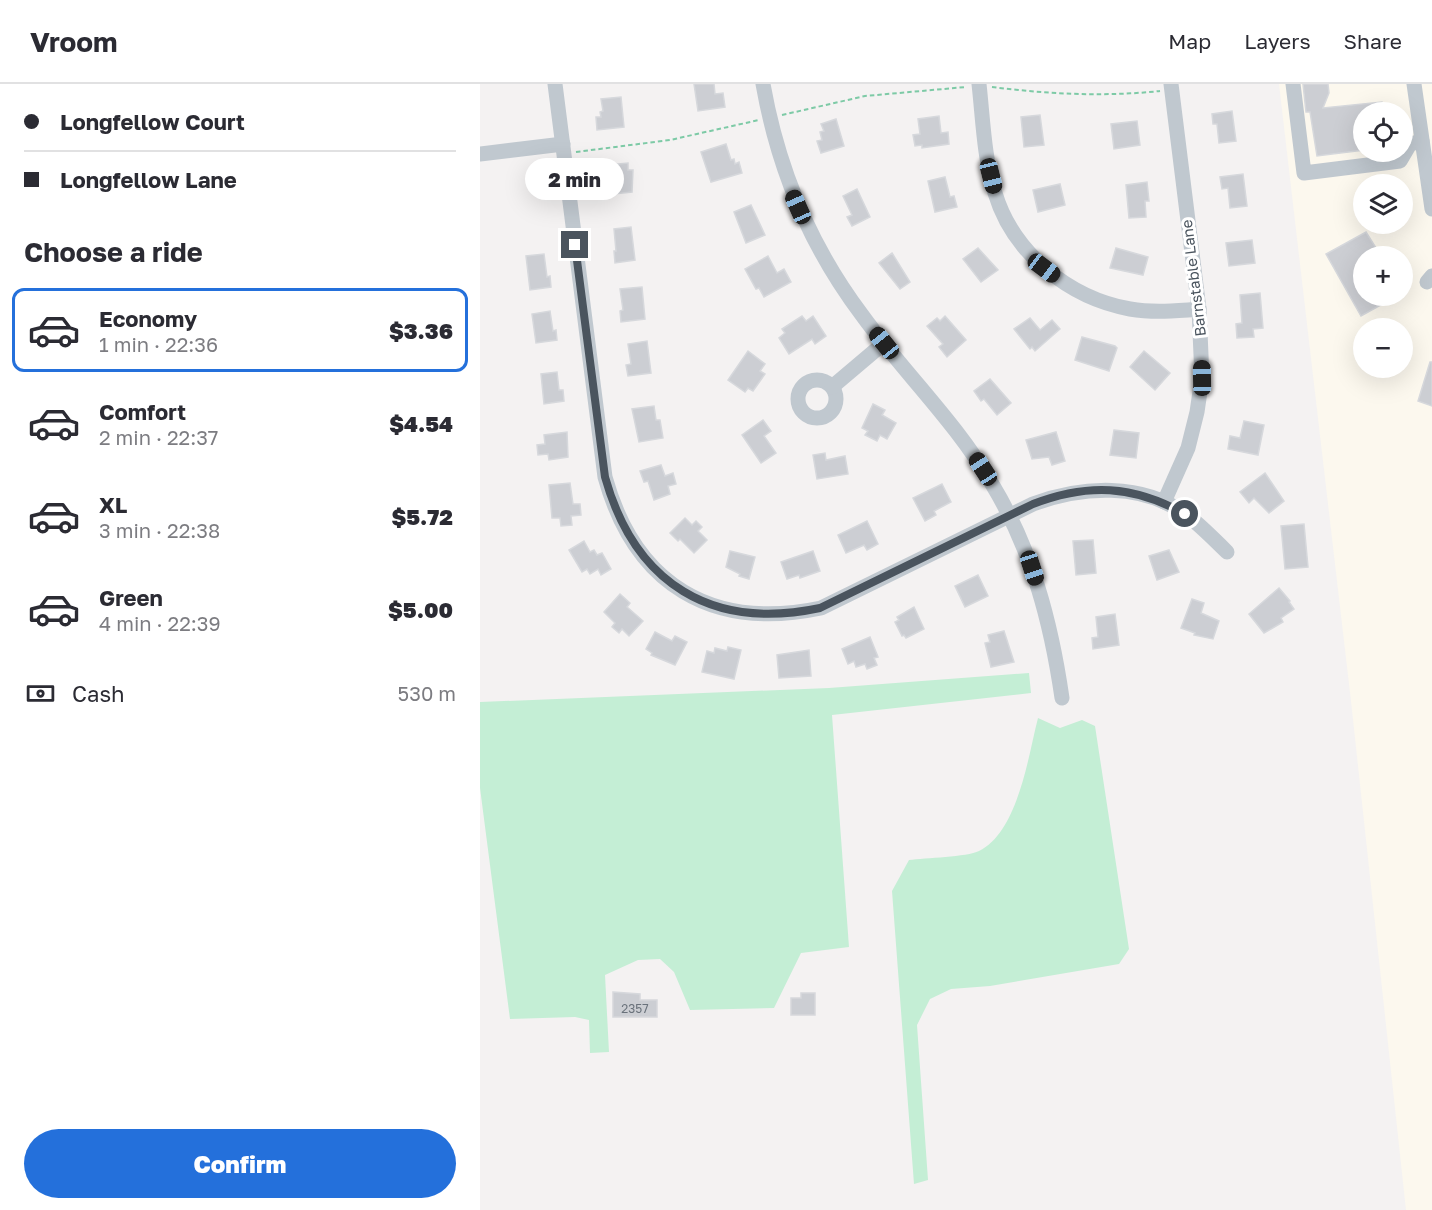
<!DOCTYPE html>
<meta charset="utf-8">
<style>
:root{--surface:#fff;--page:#f2f2f3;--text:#2b2b33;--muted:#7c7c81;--line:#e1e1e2;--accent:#2470db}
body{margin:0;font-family:"Golos Text",sans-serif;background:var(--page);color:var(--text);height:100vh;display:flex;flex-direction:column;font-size:22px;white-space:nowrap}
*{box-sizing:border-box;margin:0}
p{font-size:20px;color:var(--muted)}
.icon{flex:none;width:33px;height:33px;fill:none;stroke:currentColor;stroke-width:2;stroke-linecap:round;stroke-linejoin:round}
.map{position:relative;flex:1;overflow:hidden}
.details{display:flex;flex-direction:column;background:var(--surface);width:480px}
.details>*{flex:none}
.top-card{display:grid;align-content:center;height:132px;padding:0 24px;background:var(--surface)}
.controls{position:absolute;left:873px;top:18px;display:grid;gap:12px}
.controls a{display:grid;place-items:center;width:60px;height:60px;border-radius:50%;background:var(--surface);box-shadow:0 6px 24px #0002;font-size:30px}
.end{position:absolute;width:27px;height:27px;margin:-14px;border:8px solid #4a545e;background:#fff;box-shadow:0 0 0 3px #fff}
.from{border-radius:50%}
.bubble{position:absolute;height:42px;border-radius:21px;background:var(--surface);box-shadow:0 6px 24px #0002;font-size:20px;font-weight:800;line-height:42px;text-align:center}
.car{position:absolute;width:18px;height:36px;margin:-18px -9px;border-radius:8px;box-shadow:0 0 4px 2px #0007;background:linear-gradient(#222 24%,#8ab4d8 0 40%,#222 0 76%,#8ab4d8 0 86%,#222 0)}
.top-card b{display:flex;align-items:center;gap:21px;height:57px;font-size:22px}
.top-card b+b{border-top:2px solid var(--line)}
.top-card i{width:15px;height:15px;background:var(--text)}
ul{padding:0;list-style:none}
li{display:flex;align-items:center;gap:18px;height:84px;margin:0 12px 9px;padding:0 12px;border:3px solid transparent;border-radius:12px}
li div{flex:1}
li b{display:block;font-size:22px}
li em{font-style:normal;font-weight:800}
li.on{border-color:var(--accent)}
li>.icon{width:54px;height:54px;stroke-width:1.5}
h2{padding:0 24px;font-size:27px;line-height:72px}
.pay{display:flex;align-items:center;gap:15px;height:66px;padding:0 24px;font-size:22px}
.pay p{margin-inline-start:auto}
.cta{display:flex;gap:12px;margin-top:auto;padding:12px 24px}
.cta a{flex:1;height:69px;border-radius:36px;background:var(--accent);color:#fff;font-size:24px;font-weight:800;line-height:69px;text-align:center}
header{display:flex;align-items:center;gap:36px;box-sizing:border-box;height:84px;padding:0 30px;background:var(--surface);border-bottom:2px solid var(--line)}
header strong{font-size:28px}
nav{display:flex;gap:33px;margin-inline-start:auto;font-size:21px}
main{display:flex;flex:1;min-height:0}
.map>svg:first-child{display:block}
.commercial{fill:#fcf8ee;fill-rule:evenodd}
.green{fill:#c4eed5}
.building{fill:#ccced3;stroke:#d6d8dc;stroke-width:1.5}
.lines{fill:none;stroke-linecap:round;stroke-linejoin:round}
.path{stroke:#7dcaa6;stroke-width:2;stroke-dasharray:4.5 3;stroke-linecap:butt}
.minor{stroke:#c0c8cf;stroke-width:15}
.route{stroke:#4a545e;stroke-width:8}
.labels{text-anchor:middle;stroke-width:6;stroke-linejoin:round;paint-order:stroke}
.number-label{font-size:12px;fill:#6a727b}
.street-label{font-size:15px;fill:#4a545e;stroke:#fff}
</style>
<header>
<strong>Vroom</strong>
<nav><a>Map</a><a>Layers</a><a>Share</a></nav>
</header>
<main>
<section class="details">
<div class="top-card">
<b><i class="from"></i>Longfellow Court</b>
<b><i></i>Longfellow Lane</b>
</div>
<h2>Choose a ride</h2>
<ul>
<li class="on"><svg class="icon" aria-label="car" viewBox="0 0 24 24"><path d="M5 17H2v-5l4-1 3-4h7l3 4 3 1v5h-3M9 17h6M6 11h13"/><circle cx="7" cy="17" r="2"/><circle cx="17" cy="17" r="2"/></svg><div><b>Economy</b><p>1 min · 22:36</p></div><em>$3.36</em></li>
<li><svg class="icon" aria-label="car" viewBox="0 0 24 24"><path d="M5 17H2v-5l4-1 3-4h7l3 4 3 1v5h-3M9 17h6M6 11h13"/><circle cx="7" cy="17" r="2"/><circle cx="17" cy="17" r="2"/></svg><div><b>Comfort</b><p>2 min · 22:37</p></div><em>$4.54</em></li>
<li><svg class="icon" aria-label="car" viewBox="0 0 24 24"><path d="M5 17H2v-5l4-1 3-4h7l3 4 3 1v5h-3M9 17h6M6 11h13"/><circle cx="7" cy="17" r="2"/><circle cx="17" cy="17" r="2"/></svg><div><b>XL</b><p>3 min · 22:38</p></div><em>$5.72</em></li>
<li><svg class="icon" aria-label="car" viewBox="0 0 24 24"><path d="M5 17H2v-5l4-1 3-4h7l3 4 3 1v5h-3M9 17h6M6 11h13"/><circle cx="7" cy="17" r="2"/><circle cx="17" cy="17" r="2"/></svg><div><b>Green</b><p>4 min · 22:39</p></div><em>$5.00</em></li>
</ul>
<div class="pay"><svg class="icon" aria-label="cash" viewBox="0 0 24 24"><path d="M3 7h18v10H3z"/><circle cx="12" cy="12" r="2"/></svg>Cash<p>530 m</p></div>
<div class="cta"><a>Confirm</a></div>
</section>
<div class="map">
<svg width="952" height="1126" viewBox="0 0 952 1126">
<rect width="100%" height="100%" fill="#f4f2f2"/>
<!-- commercial -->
<path class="commercial" d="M799,0h153v1126h-26l-55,-509zM884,28h38v40h-38zM884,100h38v40h-38zM884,172h38v40h-38zM884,244h38v40h-38z"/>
<!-- green -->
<g class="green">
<polygon points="549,589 551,609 352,631 369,863 321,869 294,924 210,926 194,888 180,875 158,876 125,891 129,968 110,969 109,936 95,933 30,935 0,704 0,618 349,604"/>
<path d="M558,634l22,10 22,-8 13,6 34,223 -10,15 -129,22 -39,3 -21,10 -13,26 11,155 -14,4 -22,-293 17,-31c16,-2 58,-3 70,-9 39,-19 49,-94 59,-133z"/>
</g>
<!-- building -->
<g class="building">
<polygon points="214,0 234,0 235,10 243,9 245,23 218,27"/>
<polygon points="823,0 848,0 849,9 843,24 902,18 904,28 884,28 884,66 837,72 830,28 826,28"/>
<polygon points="141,13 144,43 117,46 116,33 121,33 120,28 123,27 121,15"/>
<polygon points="752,27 756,57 739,59 737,40 733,40 732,30"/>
<polygon points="560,31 564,61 544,63 541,33"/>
<polygon points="459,32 461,49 468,48 469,60 442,64 442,61 435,62 433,51 440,50 438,35"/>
<polygon points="356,35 364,62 341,69 337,57 342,56 340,48 344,47 341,40"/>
<polygon points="657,37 660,61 634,65 631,40"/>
<polygon points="246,60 251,76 254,75 255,80 259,78 262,89 231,98 221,68"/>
<polygon points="148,79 148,86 153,86 152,108 124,111 123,99 130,98 128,81"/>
<polygon points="763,90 767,122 750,124 748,104 742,105 740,93"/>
<polygon points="465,93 470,113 474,112 477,123 455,128 448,97"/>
<polygon points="667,98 669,117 665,117 666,133 649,134 646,101"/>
<polygon points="580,100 585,121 558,128 553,106"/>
<polygon points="377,105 390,133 372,142 367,133 372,131 363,112"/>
<polygon points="271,121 285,151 266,159 254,128"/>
<polygon points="151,143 155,176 135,179 134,167 136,167 134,145"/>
<polygon points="886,148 901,172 884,172 884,212 917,212 881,232 846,170"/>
<polygon points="772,156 775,179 749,182 746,159"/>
<polygon points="498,164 518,186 501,198 483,175"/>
<polygon points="636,164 668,173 663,191 630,184"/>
<polygon points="412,169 430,198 420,205 399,179"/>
<polygon points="64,170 67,193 70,192 71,203 50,206 46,172"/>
<polygon points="288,172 297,189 304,185 311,198 284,213 279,204 276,205 265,185"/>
<polygon points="162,203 165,235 141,238 140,227 143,226 140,205"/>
<polygon points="780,209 783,244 773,245 774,253 757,254 756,240 762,239 760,211"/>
<polygon points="70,227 73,247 76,246 77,256 56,259 52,230"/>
<polygon points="322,232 326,237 333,232 346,252 335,260 332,255 309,270 299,254 305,249 302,245"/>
<polygon points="465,232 486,256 467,273 459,263 463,260 447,242 457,234 460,237"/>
<polygon points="550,234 560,246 572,236 580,245 555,267 552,263 550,265 534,245"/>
<polygon points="602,253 635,262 637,264 629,287 595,276"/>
<polygon points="167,257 171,289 148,292 146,281 151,280 148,260"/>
<polygon points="268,267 285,280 280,287 285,290 273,307 268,304 265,308 248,296"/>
<polygon points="664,267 690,289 675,306 650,283"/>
<polygon points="950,278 952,278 952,322 938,317"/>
<polygon points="77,288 79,306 83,306 84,317 64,320 61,290"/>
<polygon points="510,295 531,319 517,331 504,315 501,317 494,307"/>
<polygon points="393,320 405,326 402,331 416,339 407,355 400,351 397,357 385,351 388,347 382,344"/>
<polygon points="174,322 176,336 180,336 183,354 159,358 152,325"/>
<polygon points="283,336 291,347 284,352 296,369 281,379 262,351"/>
<polygon points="764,337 784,341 778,371 748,365 750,352 760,354"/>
<polygon points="634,346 659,349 656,374 630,371"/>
<polygon points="87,348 88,373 69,376 68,370 58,371 57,361 65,360 64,351"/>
<polygon points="576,348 585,377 572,381 569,373 552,375 546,356"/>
<polygon points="345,369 346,376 365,372 368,390 337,395 333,371"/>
<polygon points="181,381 185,392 193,389 196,400 188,402 190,410 174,416 168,397 164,398 160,387"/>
<polygon points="785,389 804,417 789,429 774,414 769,419 760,408"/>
<polygon points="90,399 93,420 100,420 101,431 91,432 92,441 81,442 80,434 72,434 69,401"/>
<polygon points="462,400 471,418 454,427 456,431 445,437 433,414"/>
<polygon points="205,434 212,441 216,437 222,443 218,447 227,456 214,469 200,455 198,457 190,449"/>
<polygon points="387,437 398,460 387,466 384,461 366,469 358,451"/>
<polygon points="824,440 828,483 805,485 801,442"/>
<polygon points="613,456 616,489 596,491 593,457"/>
<polygon points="104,457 110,468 114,466 117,471 122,469 131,485 121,491 118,485 110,490 107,485 102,488 89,466"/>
<polygon points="689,466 699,488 677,496 669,472"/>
<polygon points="250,467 275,473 269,495 259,492 260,490 246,483"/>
<polygon points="333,467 340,487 320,494 319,491 307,495 301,478"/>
<polygon points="498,491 508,512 485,523 475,502"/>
<polygon points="799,504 810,517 809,518 814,525 801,534 803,538 784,549 769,530"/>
<polygon points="140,510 150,519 147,523 163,537 149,552 142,545 139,549 132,543 135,539 124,528"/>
<polygon points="712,515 724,519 721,529 739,537 733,555 714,551 715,549 701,544"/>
<polygon points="434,523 444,545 426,554 424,551 422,552 415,538 419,536 417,533"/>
<polygon points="635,530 639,561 613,565 612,554 618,553 616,533"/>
<polygon points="524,547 534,578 511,583 505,559 510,558 508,551"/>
<polygon points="175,548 192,557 195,552 207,558 195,581 171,571 172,569 166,565"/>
<polygon points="390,553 398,573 394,574 397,581 387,585 385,580 376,583 374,577 368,580 362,565"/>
<polygon points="248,563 261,566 254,595 222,588 227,567 234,569 235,564 247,567"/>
<polygon points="329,566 331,592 299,594 297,571"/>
<polygon points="133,908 160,910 160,916 177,916 177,933 133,933"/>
<polygon points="321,909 335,909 335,931 311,931 311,914 321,914"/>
</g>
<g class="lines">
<!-- path -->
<g class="path">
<path d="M512,3c55,7 112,10 168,4"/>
<polyline points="302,31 385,12 486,3"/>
<polyline points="96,68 190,56 279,36"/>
</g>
<!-- minor -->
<g class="minor">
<path d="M75,0l50,393c30,108 107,154 216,131l212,-104c49,-18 109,-22 154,11 14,11 27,24 40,37"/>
<path d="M283,0c15,85 47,162 99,231 42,58 94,107 130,169 40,66 59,138 70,214"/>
<path d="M499,0c4,36 5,74 16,109 18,60 74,105 135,116 23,4 46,2 69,0"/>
<polyline points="813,0 824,89 920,77 930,60 942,57"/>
<polyline points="934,0 952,125"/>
<polyline points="0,70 83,60"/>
<polyline points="947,198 952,192"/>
<circle cx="337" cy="315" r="19"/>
<polyline points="352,303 404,259"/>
<polyline points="684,418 708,364 717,328 722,294 719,225 691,0"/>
</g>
</g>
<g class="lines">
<!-- route -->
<path class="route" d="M95,161l30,232c30,107 107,154 215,131l213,-104c55,-21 100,-19 152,10"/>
</g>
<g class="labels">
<!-- number labels -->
<g class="number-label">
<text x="155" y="929">2357</text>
</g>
<!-- street labels -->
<g class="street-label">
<text transform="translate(714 194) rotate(-97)" y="5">Barnstable Lane</text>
</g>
</g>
</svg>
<div class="controls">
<a><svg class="icon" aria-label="locate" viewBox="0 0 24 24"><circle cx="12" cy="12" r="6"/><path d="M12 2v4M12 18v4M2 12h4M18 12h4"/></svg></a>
<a><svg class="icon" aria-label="layers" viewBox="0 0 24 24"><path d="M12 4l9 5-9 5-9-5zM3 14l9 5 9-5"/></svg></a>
<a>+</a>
<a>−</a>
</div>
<i class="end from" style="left:705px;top:430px"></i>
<i class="end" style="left:95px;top:161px"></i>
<div class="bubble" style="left:45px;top:74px;width:99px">2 min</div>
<i class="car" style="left:511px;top:92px;rotate:166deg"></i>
<i class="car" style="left:318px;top:123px;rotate:336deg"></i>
<i class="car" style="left:564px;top:184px;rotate:127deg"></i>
<i class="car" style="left:404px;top:259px;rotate:321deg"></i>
<i class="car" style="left:722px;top:294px;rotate:359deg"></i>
<i class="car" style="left:503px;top:385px;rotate:327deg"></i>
<i class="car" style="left:552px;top:484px;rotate:162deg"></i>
</div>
</main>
